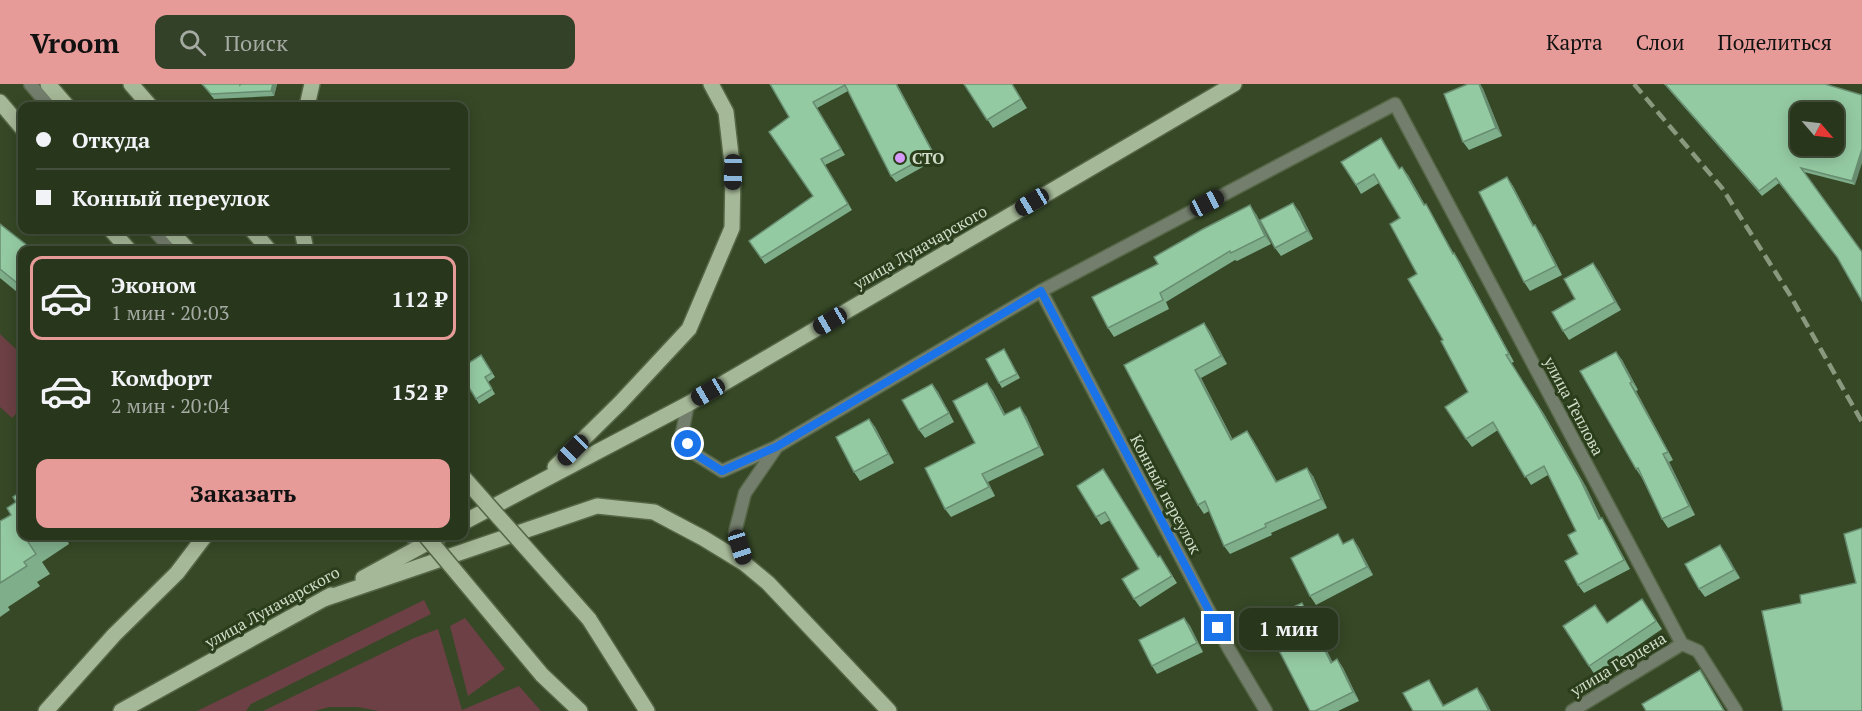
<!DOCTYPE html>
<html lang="ru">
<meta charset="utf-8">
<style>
:root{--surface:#28361c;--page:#344129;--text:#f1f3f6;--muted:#a5aba3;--line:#44503b;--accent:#e69b98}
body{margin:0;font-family:"PT Serif",serif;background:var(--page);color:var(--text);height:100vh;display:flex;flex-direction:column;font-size:22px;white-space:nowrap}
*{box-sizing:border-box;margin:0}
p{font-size:20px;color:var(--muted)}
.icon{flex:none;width:33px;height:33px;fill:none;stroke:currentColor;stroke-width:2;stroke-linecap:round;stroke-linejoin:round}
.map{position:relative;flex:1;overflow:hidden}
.sheet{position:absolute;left:18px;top:162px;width:450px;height:294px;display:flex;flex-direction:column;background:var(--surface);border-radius:12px;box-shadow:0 3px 15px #0003,0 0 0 2px var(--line)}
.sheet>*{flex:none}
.banner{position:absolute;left:18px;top:18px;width:450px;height:132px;border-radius:12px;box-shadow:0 3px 15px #0003,0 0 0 2px var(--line);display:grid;align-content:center;height:132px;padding:0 18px;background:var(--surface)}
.needle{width:39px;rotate:118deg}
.controls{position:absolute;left:1790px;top:18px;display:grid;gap:12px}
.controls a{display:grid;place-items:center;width:54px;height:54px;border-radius:12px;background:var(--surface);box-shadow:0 3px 15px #0003,0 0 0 2px var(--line);font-size:30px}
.end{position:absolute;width:27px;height:27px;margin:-14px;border:8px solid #1a73e8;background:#fff;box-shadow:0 0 0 3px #fff}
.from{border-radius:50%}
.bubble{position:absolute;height:42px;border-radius:12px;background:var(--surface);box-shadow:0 3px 15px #0003,0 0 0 2px var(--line);font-size:20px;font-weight:700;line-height:42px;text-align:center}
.car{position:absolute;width:18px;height:36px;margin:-18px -9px;border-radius:8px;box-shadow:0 0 4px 2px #0007;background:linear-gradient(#222 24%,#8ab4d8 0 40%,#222 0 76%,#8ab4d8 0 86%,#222 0)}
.banner b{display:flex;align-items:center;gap:21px;height:57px;font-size:22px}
.banner b+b{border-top:2px solid var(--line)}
.banner i{width:15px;height:15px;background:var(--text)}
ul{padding:10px 0 0;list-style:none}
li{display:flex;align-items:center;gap:18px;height:84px;margin:0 12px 9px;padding:0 6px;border:3px solid transparent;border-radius:12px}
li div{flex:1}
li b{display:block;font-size:22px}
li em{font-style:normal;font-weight:700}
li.active{border-color:var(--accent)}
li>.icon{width:54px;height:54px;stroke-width:1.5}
.primary-button{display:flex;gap:12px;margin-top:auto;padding:12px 18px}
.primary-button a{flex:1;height:69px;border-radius:12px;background:var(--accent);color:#111;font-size:24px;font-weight:700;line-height:69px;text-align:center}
header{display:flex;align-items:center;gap:36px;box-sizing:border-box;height:84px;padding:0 30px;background:var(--accent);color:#111}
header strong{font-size:28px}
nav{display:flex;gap:33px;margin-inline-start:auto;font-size:21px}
.search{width:420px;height:54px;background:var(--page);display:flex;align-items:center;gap:15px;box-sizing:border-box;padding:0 21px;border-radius:12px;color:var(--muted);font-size:22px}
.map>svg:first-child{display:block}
.green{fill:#6c4045}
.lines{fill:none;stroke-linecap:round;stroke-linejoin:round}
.minor-casing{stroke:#556646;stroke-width:15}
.primary-casing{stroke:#556646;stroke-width:18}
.minor{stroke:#747e6d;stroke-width:12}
.primary{stroke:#a5b897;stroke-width:15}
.rail{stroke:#8a997e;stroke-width:4.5;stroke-dasharray:12 6;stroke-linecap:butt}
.primary-bridge-casing{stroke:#556646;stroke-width:18;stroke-linecap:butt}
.primary-bridge{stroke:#a5b897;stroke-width:15}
.wall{fill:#7fae8b}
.shaded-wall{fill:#688d71}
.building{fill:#94caa2;stroke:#688d71;stroke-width:1.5;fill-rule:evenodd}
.route{stroke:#1a73e8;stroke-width:8}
.poi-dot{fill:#d69bfa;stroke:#2b3e1c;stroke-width:2}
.labels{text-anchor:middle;stroke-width:6;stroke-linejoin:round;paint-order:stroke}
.poi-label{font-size:16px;font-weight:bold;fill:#d0dcc8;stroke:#2b3e1c;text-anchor:start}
.street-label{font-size:16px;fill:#d0dcc8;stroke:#2b3e1c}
</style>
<header>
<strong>Vroom</strong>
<div class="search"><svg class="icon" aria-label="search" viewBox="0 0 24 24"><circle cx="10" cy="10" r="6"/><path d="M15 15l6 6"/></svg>Поиск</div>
<nav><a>Карта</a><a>Слои</a><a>Поделиться</a></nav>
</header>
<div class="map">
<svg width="1862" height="627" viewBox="0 0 1862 627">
<rect width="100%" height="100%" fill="#364826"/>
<!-- green -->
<g class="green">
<polygon points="0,250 22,271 22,323 12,334 0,323"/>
<polygon points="424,516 431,530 251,620 246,627 197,627"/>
<polygon points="465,534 505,585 468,612 450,542"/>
<polygon points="438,545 462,626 519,602 541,627 379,627 357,623 329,623 315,627 263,627 414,554"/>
</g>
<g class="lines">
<!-- minor casing -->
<g class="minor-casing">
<g id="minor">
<polyline points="30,0 49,22"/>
<polyline points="154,146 171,166"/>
<polyline points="1041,207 1229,565 1266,627"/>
<polyline points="688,320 682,349 695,370 722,387 776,363 1041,207 1395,20 1682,560 1698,567 1736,627"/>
<polyline points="411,452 420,462"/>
<polyline points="744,479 735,448 745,409 776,364"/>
<polyline points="1572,627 1682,560"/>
</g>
</g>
<!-- primary casing -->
<g class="primary-casing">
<g id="primary">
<polyline points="48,0 67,22"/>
<polyline points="131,0 150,22"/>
<polyline points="0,18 22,44"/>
<polyline points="307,22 312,0"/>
<polyline points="111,146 129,166"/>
<polyline points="170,146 188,166"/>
<polyline points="252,146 269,166"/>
<polyline points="302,146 306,166"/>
<polyline points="555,383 620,319 689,245 732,144 733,88 726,28 711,0"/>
<polyline points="464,438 688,320 1234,0"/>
<polyline points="363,494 440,452"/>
<polyline points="324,515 597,422 654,428 703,454 744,479 768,499 889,627"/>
<polyline points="589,535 647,627"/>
<polyline points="542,591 580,627"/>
<polyline points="46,627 114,551 177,489 205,452"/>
<polyline points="121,627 331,511"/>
</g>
</g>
<!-- minor -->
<use href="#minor" class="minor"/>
<!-- primary -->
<use href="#primary" class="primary"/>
<!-- rail -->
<polyline class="rail" points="1634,0 1722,104 1790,211 1862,338"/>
<!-- primary-bridge casing -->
<g class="primary-bridge-casing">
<g id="primary-bridge">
<polyline points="464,394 589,535"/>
<polyline points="426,452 542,591"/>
</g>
</g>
<!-- primary-bridge -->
<use href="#primary-bridge" class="primary-bridge"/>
</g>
<!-- wall -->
<g class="wall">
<polygon points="202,0 240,1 277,0 274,12 214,15"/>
<polygon points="770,0 897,0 937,75 896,98 891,92 848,7 817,24 845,71 825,81 852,126 765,180 749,157 813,112 789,33"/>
<polygon points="964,0 1012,0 1027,24 993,44"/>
<polygon points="1468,0 1480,0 1483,5 1502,52 1469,66 1463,58"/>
<polygon points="1664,0 1825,0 1855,101 1804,88 1838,174 1779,99 1762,112"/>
<polygon points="1386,63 1400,85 1408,91 1425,121 1431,129 1454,170 1460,178 1514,278 1511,279 1544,330 1586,403 1601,434 1607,442 1630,485 1584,509 1578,501 1578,470 1576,447 1548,391 1531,401 1498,346 1472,363 1466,355 1468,308 1443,256 1417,190 1400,134 1379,99 1361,110 1356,101"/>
<polygon points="1507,93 1513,102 1534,142 1541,150 1562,191 1530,207 1524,198"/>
<polygon points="1299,127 1313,155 1281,172 1275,164"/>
<polygon points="1256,130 1271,160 1237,177 1235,176 1166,218 1169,225 1114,253 1108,244 1158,180"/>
<polygon points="0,140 22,166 22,212 0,194"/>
<polygon points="1599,187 1621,226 1569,256 1563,247 1575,215"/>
<polygon points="1204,239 1210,248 1227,280 1201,294 1233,356 1253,356 1277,398 1313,392 1327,424 1271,449 1272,451 1230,470 1224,462 1209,427 1204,430 1198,421 1124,281"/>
<polygon points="1616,268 1622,276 1638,306 1636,307 1673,376 1669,378 1695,431 1668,444 1662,435 1642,394 1636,385"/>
<polygon points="1007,270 1020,294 1002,304 999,299"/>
<polygon points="481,271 495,293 488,298 495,310 479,320 464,295"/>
<polygon points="987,299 993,307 1005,330 1026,332 1044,371 988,398 995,412 951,433 945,425 975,359"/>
<polygon points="932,300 938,308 954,338 925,354 919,346"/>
<polygon points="869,335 875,343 894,379 860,397 854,388"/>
<polygon points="1077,402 1165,480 1177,499 1140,523 1134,515 1139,485 1110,436 1101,441"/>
<polygon points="16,418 22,452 74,452 67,456 69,460 42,478 50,490 37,498 40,502 8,523 10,526 0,533 0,437 11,431"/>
<polygon points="1353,455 1359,464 1373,491 1316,521 1310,512 1345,460"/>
<polygon points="1720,461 1740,494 1705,513 1699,505"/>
<polygon points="1642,515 1662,545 1595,591 1589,582 1607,539"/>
<polygon points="1308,528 1332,578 1337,575 1343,584 1359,617 1338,627 1310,627"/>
<polygon points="1184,534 1190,542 1203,568 1157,590 1152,582"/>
</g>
<!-- shaded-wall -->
<g class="shaded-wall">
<polygon points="273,0 277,0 274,12 271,7"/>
<polygon points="896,0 897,0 937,75 933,69"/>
<polygon points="1479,0 1480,0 1483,5 1502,52 1496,44"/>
<polygon points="1862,65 1862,79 1855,101 1852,97"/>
<polygon points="1402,83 1408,91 1430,130 1424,121"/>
<polygon points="1507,93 1513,102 1538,151 1533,142"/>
<polygon points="1293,119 1299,127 1313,155 1307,147"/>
<polygon points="1250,121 1256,130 1271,160 1265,152"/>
<polygon points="1535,141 1541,150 1562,191 1556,182"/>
<polygon points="1454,169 1460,178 1514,278 1509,270"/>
<polygon points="1593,179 1599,187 1621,226 1615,218"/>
<polygon points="1204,239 1210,248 1227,280 1221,272"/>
<polygon points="1616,268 1622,276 1638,306 1632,298"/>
<polygon points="1511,279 1544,330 1586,403 1605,443 1599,435"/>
<polygon points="1195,286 1201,294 1237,365 1231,356"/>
<polygon points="987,299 993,307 1010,339 1004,331"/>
<polygon points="1630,299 1636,307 1673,376 1668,368"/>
<polygon points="932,300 938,308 954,338 949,329"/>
<polygon points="1020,323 1026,332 1044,371 1039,363"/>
<polygon points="869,335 875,343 894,379 888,370"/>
<polygon points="1247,347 1253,356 1282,406 1276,398"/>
<polygon points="1663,370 1669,378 1695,431 1689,422"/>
<polygon points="1307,384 1313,392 1327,424 1321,415"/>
<polygon points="982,390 988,398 995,412 989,403"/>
<polygon points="1602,434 1607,442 1630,485 1624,476"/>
<polygon points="1353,455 1359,464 1373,491 1367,483"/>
<polygon points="1720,461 1726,469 1740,494 1734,486"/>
<polygon points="1302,519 1308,528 1337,587 1331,579"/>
<polygon points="1184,534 1190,542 1203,568 1197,559"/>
<polygon points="1337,575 1343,584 1359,617 1353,608"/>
<polygon points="1700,586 1705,594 1725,627 1724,627"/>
<polygon points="1429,596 1434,604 1447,627 1443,622"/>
<polygon points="1477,604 1483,612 1491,627 1489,627"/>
</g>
<!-- building -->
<g class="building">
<polygon points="202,0 240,0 240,1 241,0 273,0 271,7 211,10"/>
<polygon points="770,0 896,0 933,69 891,92 845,1 813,18 841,65 821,75 848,120 761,174 749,157 813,112 769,48 789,33"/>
<polygon points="964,0 1012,0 1021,15 987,36"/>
<polygon points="1468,0 1479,0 1496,44 1463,58 1444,10"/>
<path d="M1665,0h160l37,11v54l-10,32 -51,-13 61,84v49l-25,-44 -61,-79 -17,13zM1800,28h33v34h-33z"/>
<polygon points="1381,54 1399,85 1402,83 1424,121 1426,120 1453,170 1454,169 1509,270 1506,271 1538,322 1580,395 1599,435 1602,434 1624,476 1578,501 1565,477 1578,470 1568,451 1576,447 1544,382 1525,393 1493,338 1466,355 1445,323 1468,308 1441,257 1443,256 1408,195 1417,190 1390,140 1400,134 1374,90 1356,101 1341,78"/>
<polygon points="1507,93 1533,142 1535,141 1556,182 1524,198 1479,108"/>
<polygon points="1293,119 1307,147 1275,164 1260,136"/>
<polygon points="1250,121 1265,152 1231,169 1230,167 1160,209 1163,216 1108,244 1092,213 1158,180 1154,173 1203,145"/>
<polygon points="0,140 33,166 22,166 22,203 0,185"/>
<polygon points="1593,179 1615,218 1563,247 1552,228 1575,215 1564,195"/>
<polygon points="1204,239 1221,272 1195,286 1231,356 1247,347 1276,398 1307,384 1321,415 1265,440 1266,443 1224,462 1205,417 1198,421 1124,281"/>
<polygon points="1004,265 1017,290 999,299 986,275"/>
<polygon points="1616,268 1632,298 1630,299 1668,368 1663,370 1689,422 1662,435 1638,384 1636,385 1580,287"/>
<polygon points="481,271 492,289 485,293 492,305 476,315 464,295 464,282"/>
<polygon points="987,299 1004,331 1020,323 1039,363 982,390 989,403 945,425 925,384 975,359 953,317"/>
<polygon points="932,300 949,329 919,346 902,316"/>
<polygon points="869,335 888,370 854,388 836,353"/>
<polygon points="1103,385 1158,473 1160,472 1172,492 1134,515 1122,495 1139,485 1105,428 1096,433 1077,402"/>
<polygon points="22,407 22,452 38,452 28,458 36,470 24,478 27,482 0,499 0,437 11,431 7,424 16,418 13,413"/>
<polygon points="1862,444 1862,627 1783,627 1762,527 1801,519 1800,511 1856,499 1844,450"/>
<polygon points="1338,450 1343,460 1353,455 1367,483 1310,512 1291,474"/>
<polygon points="1720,461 1734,486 1699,505 1685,480"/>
<polygon points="1642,515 1656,537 1589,582 1563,542 1595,521 1607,539"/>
<polygon points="1302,519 1331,579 1337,575 1353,608 1315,627 1310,627 1264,537"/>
<polygon points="1184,534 1197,559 1152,582 1139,556"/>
<polygon points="1700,586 1724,627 1646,627 1642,620"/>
<polygon points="1429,596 1443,622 1477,604 1489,627 1413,627 1403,609"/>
</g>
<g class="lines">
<!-- route -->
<polyline class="route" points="688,360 695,370 722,387 776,363 1041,207 1218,544"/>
</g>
<!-- markers -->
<circle class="poi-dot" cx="900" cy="74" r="6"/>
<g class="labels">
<!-- poi labels -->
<g class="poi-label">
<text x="912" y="80">СТО</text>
</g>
<!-- street labels -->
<g class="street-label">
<text transform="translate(920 163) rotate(-30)" y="6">улица Луначарского</text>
<text transform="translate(1574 322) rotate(62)" y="6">улица Теплова</text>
<text transform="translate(1166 410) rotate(62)" y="6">Конный переулок</text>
<text transform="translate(272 523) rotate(-29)" y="6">улица Луначарского</text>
<text transform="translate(1618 580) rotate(-31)" y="6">улица Герцена</text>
</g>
</g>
</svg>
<div class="controls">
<a><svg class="needle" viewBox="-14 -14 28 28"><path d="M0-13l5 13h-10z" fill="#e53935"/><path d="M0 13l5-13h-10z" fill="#a5aba3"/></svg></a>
</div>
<i class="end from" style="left:688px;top:360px"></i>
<i class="end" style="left:1218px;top:544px"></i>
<div class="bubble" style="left:1239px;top:524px;width:99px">1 мин</div>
<i class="car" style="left:733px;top:88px;rotate:181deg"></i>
<i class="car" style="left:1032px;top:118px;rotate:239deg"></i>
<i class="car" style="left:1207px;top:119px;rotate:62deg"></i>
<i class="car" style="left:830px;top:237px;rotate:240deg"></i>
<i class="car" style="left:708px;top:308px;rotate:240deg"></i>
<i class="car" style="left:573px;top:366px;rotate:225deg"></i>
<i class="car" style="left:740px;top:463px;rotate:162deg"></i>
<div class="banner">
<b><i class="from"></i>Откуда</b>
<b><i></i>Конный переулок</b>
</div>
<section class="sheet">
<ul>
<li class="active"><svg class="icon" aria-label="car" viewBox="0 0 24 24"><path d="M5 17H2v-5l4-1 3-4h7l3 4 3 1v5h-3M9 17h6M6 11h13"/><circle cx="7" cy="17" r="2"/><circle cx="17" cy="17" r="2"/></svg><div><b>Эконом</b><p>1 мин · 20:03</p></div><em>112 ₽</em></li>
<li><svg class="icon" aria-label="car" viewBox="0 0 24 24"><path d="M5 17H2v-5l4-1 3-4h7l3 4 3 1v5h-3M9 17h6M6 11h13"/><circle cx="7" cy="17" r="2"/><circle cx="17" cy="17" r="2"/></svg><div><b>Комфорт</b><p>2 мин · 20:04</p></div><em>152 ₽</em></li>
</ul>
<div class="primary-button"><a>Заказать</a></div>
</section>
</div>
